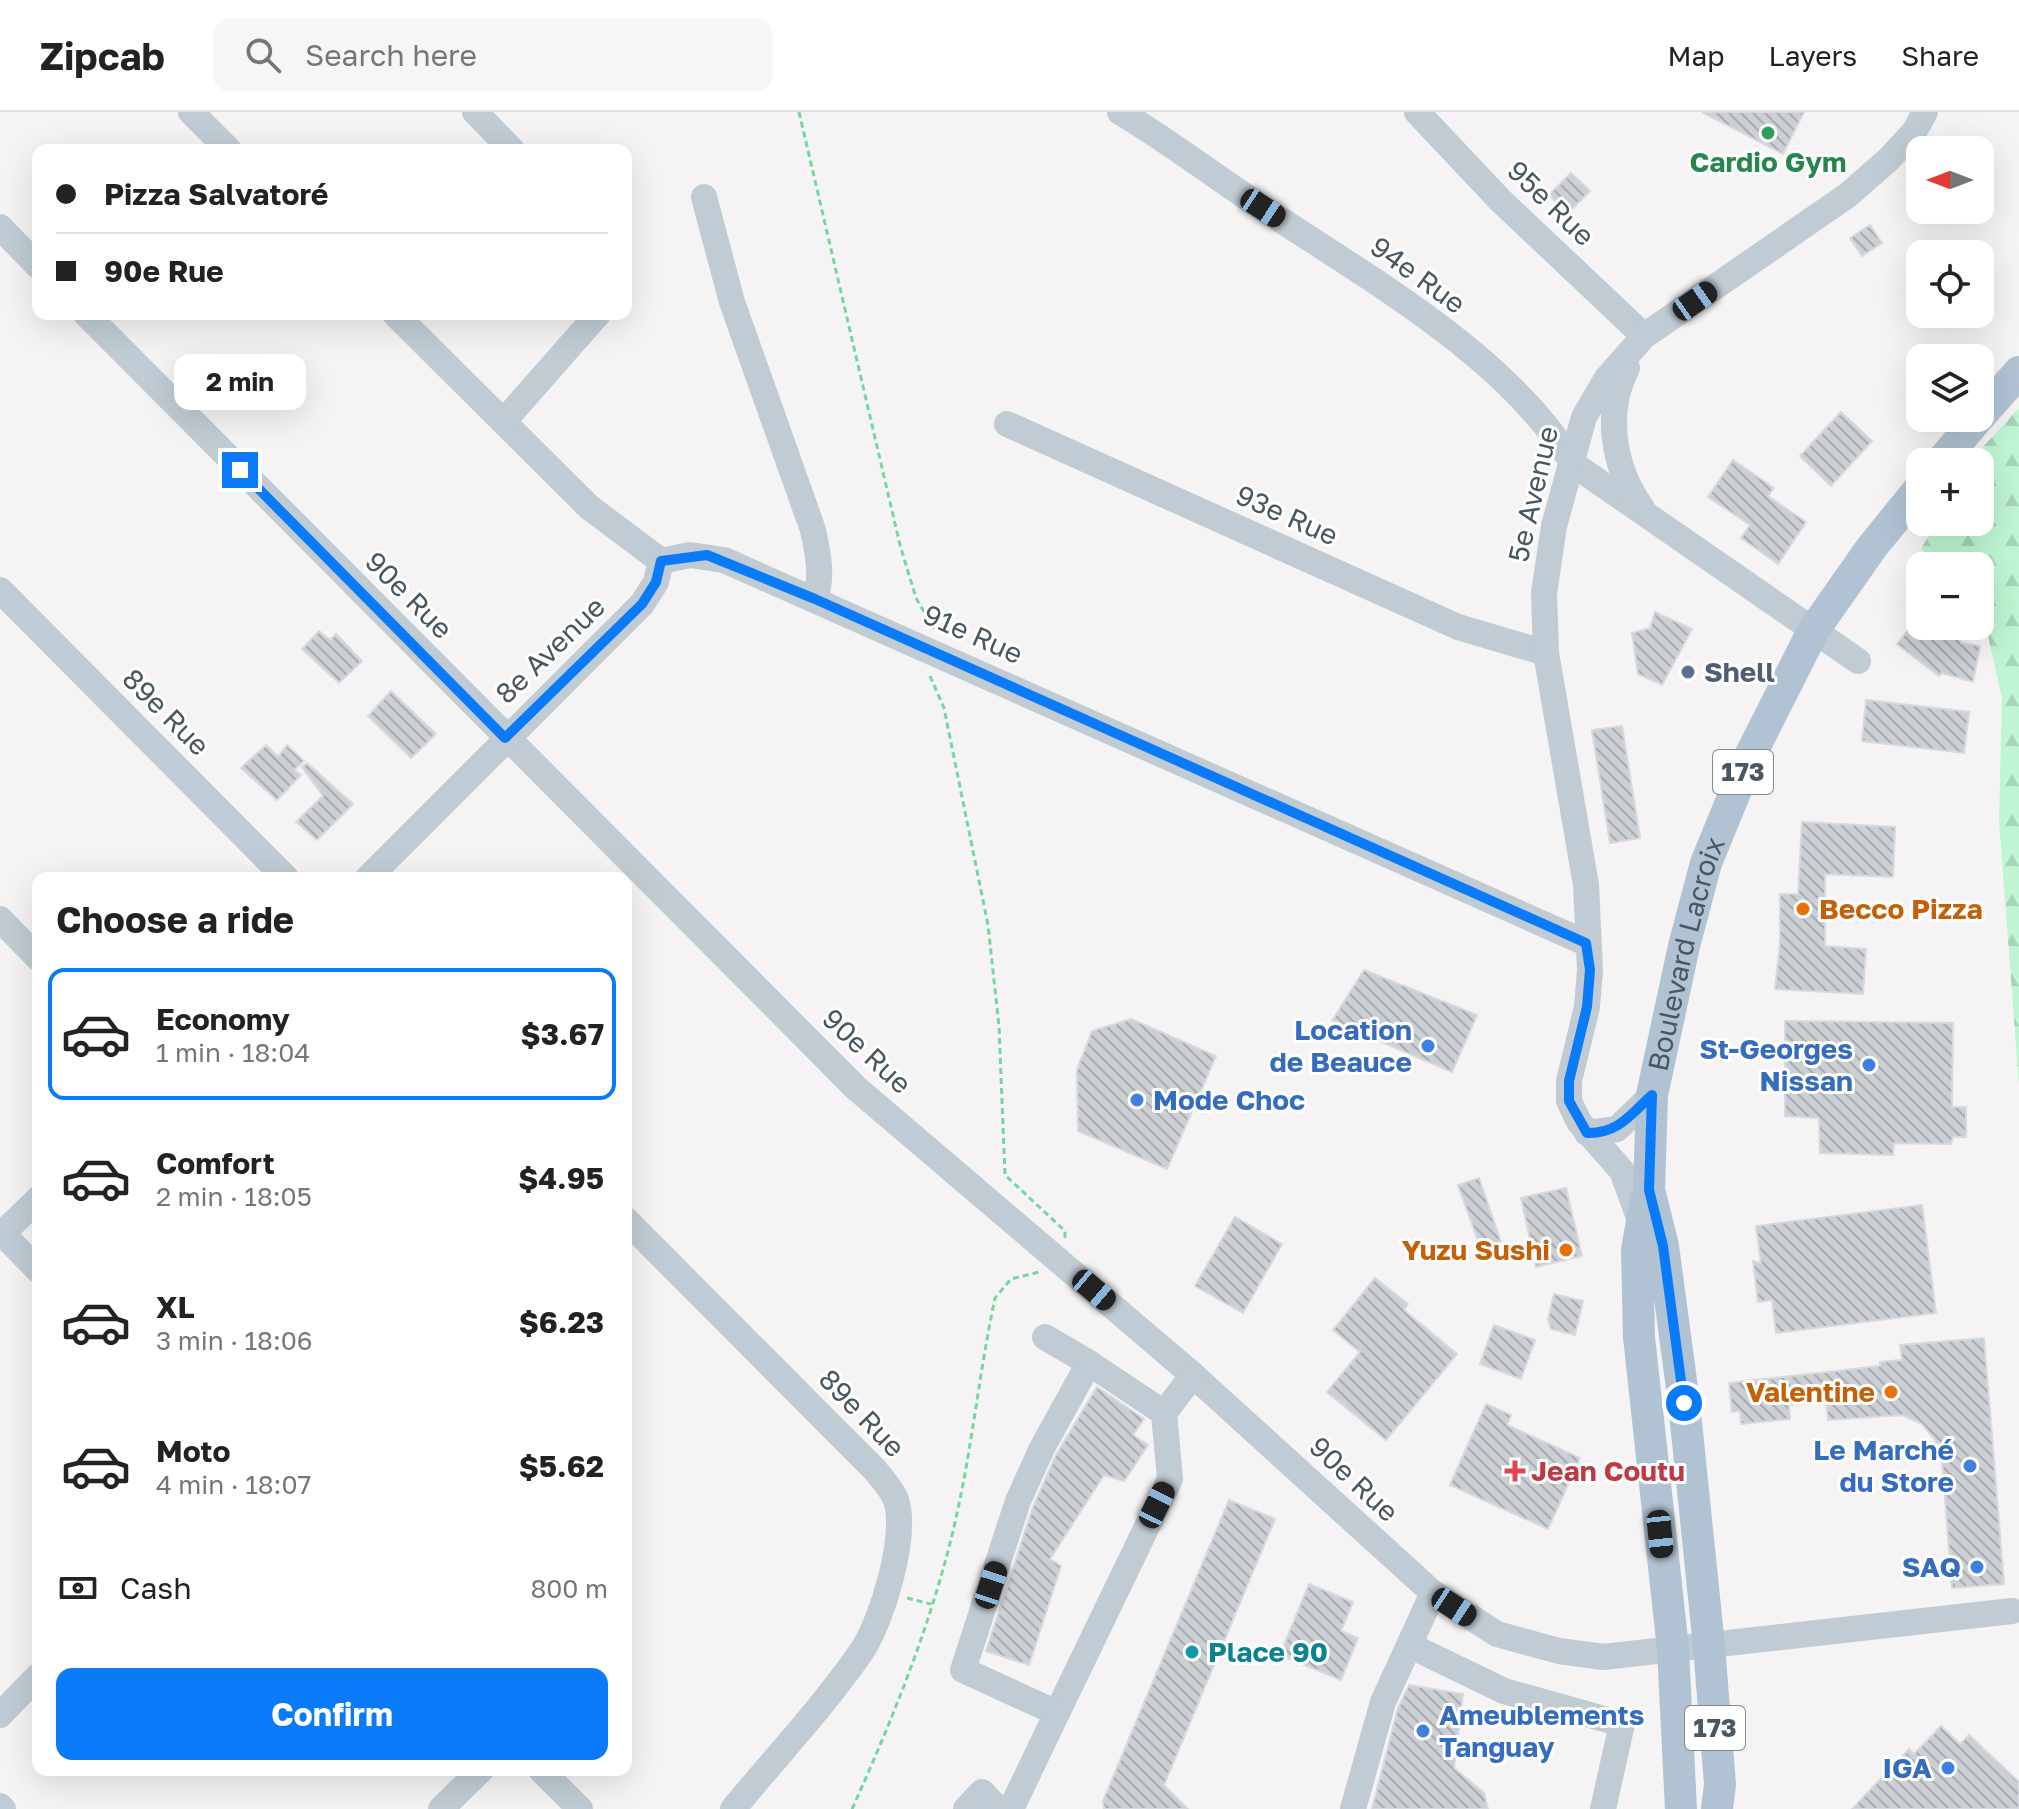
<!DOCTYPE html>
<meta charset="utf-8">
<style>
:root{--surface:#fff;--page:#f6f6f6;--text:#222;--muted:#767676;--line:#e0e0e0;--accent:#0a7bf8}
body{margin:0;font-family:"Golos Text",sans-serif;background:var(--page);color:var(--text);height:100vh;display:flex;flex-direction:column;font-size:30px;white-space:nowrap}
*{box-sizing:border-box;margin:0}
p{font-size:26px;color:var(--muted)}
.icon{flex:none;width:44px;height:44px;fill:none;stroke:currentColor;stroke-width:2;stroke-linecap:round;stroke-linejoin:round}
.map{position:relative;flex:1;overflow:hidden}
.details{position:absolute;left:32px;top:760px;width:600px;height:904px;display:flex;flex-direction:column;background:var(--surface);border-radius:16px;box-shadow:0 8px 32px #0002}
.details>*{flex:none}
.hud{position:absolute;left:32px;top:32px;width:600px;height:176px;border-radius:16px;box-shadow:0 8px 32px #0002;display:grid;align-content:center;height:176px;padding:0 24px;background:var(--surface)}
.needle{width:52px;rotate:270deg}
.buttons{position:absolute;left:1906px;top:24px;display:grid;gap:16px}
.buttons a{display:grid;place-items:center;width:88px;height:88px;border-radius:16px;background:var(--surface);box-shadow:0 8px 32px #0002;font-size:40px}
.end{position:absolute;width:36px;height:36px;margin:-18px;border:10px solid #0a7bf8;background:#fff;box-shadow:0 0 0 4px #fff}
.from{border-radius:50%}
.bubble{position:absolute;height:56px;border-radius:16px;background:var(--surface);box-shadow:0 8px 32px #0002;font-size:26px;font-weight:700;line-height:56px;text-align:center}
.car{position:absolute;width:24px;height:48px;margin:-24px -12px;border-radius:10px;box-shadow:0 0 6px 2px #0007;background:linear-gradient(#222 24%,#8ab4d8 0 40%,#222 0 76%,#8ab4d8 0 86%,#222 0)}
.hud b{display:flex;align-items:center;gap:28px;height:76px;font-size:30px}
.hud b+b{border-top:2px solid var(--line)}
.hud i{width:20px;height:20px;background:var(--text)}
ul{padding:0;list-style:none}
li{display:flex;align-items:center;gap:24px;height:132px;margin:0 16px 12px;padding:0 8px;border:4px solid transparent;border-radius:16px}
li div{flex:1}
li b{display:block;font-size:30px}
li em{font-style:normal;font-weight:700}
li.active{border-color:var(--accent)}
li>.icon{width:72px;height:72px;stroke-width:1.5}
h2{padding:0 24px;font-size:36px;line-height:96px}
.pay{display:flex;align-items:center;gap:20px;height:88px;padding:0 24px;font-size:30px}
.pay p{margin-inline-start:auto}
.action{display:flex;gap:16px;margin-top:auto;padding:16px 24px}
.action a{flex:1;height:92px;border-radius:16px;background:var(--accent);color:#fff;font-size:32px;font-weight:700;line-height:92px;text-align:center}
header{display:flex;align-items:center;gap:48px;box-sizing:border-box;height:112px;padding:0 40px;background:var(--surface);border-bottom:2px solid var(--line)}
header strong{font-size:38px}
nav{display:flex;gap:44px;margin-inline-start:auto;font-size:28px}
.search{width:560px;height:72px;background:var(--page);display:flex;align-items:center;gap:20px;box-sizing:border-box;padding:0 28px;border-radius:16px;color:var(--muted);font-size:30px}
.map>svg:first-child{display:block}
.forest{fill:url(#forest-firs)}
.building{fill:url(#building-back-hatch);stroke:#d6d9df;stroke-width:2}
.lines{fill:none;stroke-linecap:round;stroke-linejoin:round}
.path{stroke:#73d7a2;stroke-width:3;stroke-dasharray:6 4;stroke-linecap:butt}
.minor{stroke:#c0cbd3;stroke-width:26}
.major{stroke:#b1c3d3;stroke-width:32}
.route{stroke:#0a7bf8;stroke-width:10}
.leisure-dot{fill:#2e9e5b;stroke:#fff;stroke-width:3}
.service-dot{fill:#5c6f8a;stroke:#fff;stroke-width:3}
.food-dot{fill:#e8710a;stroke:#fff;stroke-width:3}
.shop-dot{fill:#3f7fe0;stroke:#fff;stroke-width:3}
.health-dot{fill:#e0444e;stroke:#fff;stroke-width:3}
.culture-dot{fill:#0f9aa8;stroke:#fff;stroke-width:3}
.labels{text-anchor:middle;stroke-width:6;stroke-linejoin:round;paint-order:stroke}
.shield{fill:#fff;stroke:#7f8992;stroke-width:2}
.shield-label{font-size:26px;font-weight:bold;fill:#485763}
.leisure-label{font-size:28px;font-weight:bold;fill:#27864d;stroke:#fff}
.street-label{font-size:28px;fill:#485763;stroke:#fff}
.service-label{font-size:28px;font-weight:bold;fill:#4e5e75;stroke:#fff;text-anchor:start}
.food-label{font-size:28px;font-weight:bold;fill:#c56008;stroke:#fff;text-anchor:end}
.shop-label{font-size:28px;font-weight:bold;fill:#366cbe;stroke:#fff;text-anchor:end}
.health-label{font-size:28px;font-weight:bold;fill:#be3a42;stroke:#fff;text-anchor:start}
.culture-label{font-size:28px;font-weight:bold;fill:#0d838f;stroke:#fff;text-anchor:start}
</style>
<header>
<strong>Zipcab</strong>
<div class="search"><svg class="icon" aria-label="search" viewBox="0 0 24 24"><circle cx="10" cy="10" r="6"/><path d="M15 15l6 6"/></svg>Search here</div>
<nav><a>Map</a><a>Layers</a><a>Share</a></nav>
</header>
<div class="map">
<svg width="2019" height="1697" viewBox="0 0 2019 1697">
<defs>
<pattern id="forest-firs" width="22" height="20" patternUnits="userSpaceOnUse" patternTransform="scale(2)"><rect width="22" height="20" fill="#bff5d2"/><path d="M5 1l3.5 6h-7zM16 11l3.5 6h-7z" fill="#a6d4b7"/></pattern>
<pattern id="building-back-hatch" width="6" height="6" patternUnits="userSpaceOnUse" patternTransform="scale(2)"><rect width="6" height="6" fill="#ccd0d5"/><path d="M-1 5l2 2M0 0l6 6M5-1l2 2" fill="none" stroke="#a8acb0"/></pattern>
</defs>
<rect width="100%" height="100%" fill="#f5f3f3"/>
<!-- forest -->
<polygon class="forest" points="2019,296 2019,973 1999,709 2002,586 1980,489 1980,454 1941,454 1921,437 1936,410 1980,410 1980,350 1969,350"/>
<!-- building -->
<g class="building">
<polygon points="1702,0 1804,0 1783,42"/>
<polygon points="1571,61 1590,79 1568,101 1549,83"/>
<polygon points="1870,113 1882,131 1862,144 1850,126"/>
<polygon points="1841,300 1872,329 1831,374 1800,344"/>
<polygon points="1733,348 1774,376 1768,384 1806,410 1778,452 1741,426 1750,413 1708,385"/>
<polygon points="1655,500 1692,517 1662,573 1638,562 1632,521 1650,516"/>
<polygon points="1911,514 1956,514 1961,531 1980,534 1973,570 1942,561 1939,564 1897,532"/>
<polygon points="319,519 330,528 336,522 362,549 339,571 302,537"/>
<polygon points="391,579 436,622 411,646 368,604"/>
<polygon points="1866,588 1969,600 1964,641 1862,629"/>
<polygon points="1622,614 1640,726 1610,731 1592,618"/>
<polygon points="266,633 278,645 287,633 304,649 294,658 301,663 277,688 241,656"/>
<polygon points="307,651 353,692 317,728 296,710 323,684 302,655"/>
<polygon points="1802,710 1895,715 1893,765 1825,762 1825,834 1866,837 1863,882 1775,877 1780,832 1780,782 1798,782"/>
<polygon points="1364,858 1477,903 1452,960 1332,909"/>
<polygon points="1131,907 1216,944 1167,1057 1078,1019 1077,958 1092,919"/>
<polygon points="1785,909 1953,911 1952,995 1966,995 1966,1025 1953,1025 1951,1032 1894,1031 1893,1043 1820,1041 1819,1006 1785,1004"/>
<polygon points="1479,1066 1501,1130 1481,1137 1458,1073"/>
<polygon points="1566,1076 1582,1144 1536,1155 1521,1086"/>
<polygon points="1922,1093 1936,1201 1776,1221 1772,1188 1758,1190 1753,1149 1761,1151 1756,1114"/>
<polygon points="1235,1105 1282,1132 1243,1201 1195,1174"/>
<polygon points="1375,1166 1408,1192 1404,1198 1457,1242 1386,1328 1327,1280 1360,1240 1333,1218"/>
<polygon points="1554,1182 1583,1189 1575,1223 1551,1217 1548,1207"/>
<polygon points="1494,1213 1535,1228 1521,1267 1480,1252"/>
<polygon points="1984,1226 2004,1472 1952,1476 1941,1336 1922,1312 1902,1303 1828,1308 1826,1289 1789,1293 1790,1307 1741,1312 1740,1299 1732,1300 1729,1271 1880,1254 1880,1250 1902,1248 1900,1233"/>
<polygon points="1097,1275 1144,1307 1133,1323 1148,1333 1124,1369 1104,1363 1050,1447 1061,1454 1029,1553 986,1539 1033,1395 1056,1343"/>
<polygon points="1486,1292 1511,1303 1507,1313 1580,1346 1548,1417 1450,1373"/>
<polygon points="1229,1388 1275,1407 1164,1673 1188,1697 1104,1697 1103,1689"/>
<polygon points="1309,1472 1353,1490 1341,1519 1358,1526 1341,1568 1280,1543"/>
<polygon points="1409,1573 1463,1582 1454,1656 1484,1681 1488,1697 1372,1697 1398,1596"/>
<polygon points="1941,1614 1960,1632 1969,1623 2019,1670 2019,1697 1852,1697 1909,1637 1914,1642"/>
</g>
<g class="lines">
<!-- path -->
<g class="path">
<polyline points="799,0 900,433 916,486 934,517"/>
<polyline points="930,564 944,596 988,813 999,914 1005,1063 1065,1119 1065,1126"/>
<polyline points="907,1486 931,1492"/>
<path d="M852,1697c43,-95 84,-197 106,-300 15,-70 22,-141 37,-211l16,-19 28,-7"/>
</g>
<!-- minor -->
<g class="minor">
<polyline points="191,0 229,38"/>
<polyline points="475,0 512,38"/>
<path d="M1120,0c49,29 94,64 141,95 105,70 246,148 312,257l285,197"/>
<polyline points="1417,0 1500,88 1644,224"/>
<path d="M704,85l28,105 81,228c5,24 10,46 2,69"/>
<polyline points="0,115 38,154"/>
<polyline points="86,202 856,976 1193,1263 1433,1481 1497,1522 1559,1539 1603,1545 2012,1499"/>
<polyline points="395,202 589,395 661,449 690,443 724,448 1586,831"/>
<path d="M1627,256c-23,44 -14,100 15,140"/>
<polyline points="504,309 598,202"/>
<polyline points="1007,312 1458,515 1546,541"/>
<polyline points="0,478 286,766"/>
<polyline points="368,766 642,492 656,470 661,449"/>
<polyline points="0,807 38,846"/>
<polyline points="1587,1021 1617,1017 1652,983"/>
<path d="M626,1108l249,250c7,9 17,19 21,30 12,35 -14,122 -35,152 -38,55 -85,105 -128,157"/>
<polyline points="1641,1111 1622,1059 1579,1010 1569,989 1569,969 1587,895 1590,858 1586,773 1546,541 1544,481 1554,414 1584,305 1607,266 1644,224 1848,83 1889,47 1914,20 1925,0"/>
<polyline points="0,1119 38,1158"/>
<polyline points="0,1124 38,1087"/>
<polyline points="1045,1225 1089,1251"/>
<polyline points="1164,1301 1170,1367 1057,1601 963,1558 1018,1389 1042,1336 1089,1251 1164,1301 1193,1263"/>
<polyline points="1411,1534 1504,1579 1622,1612 1603,1697"/>
<polyline points="0,1603 38,1564"/>
<polyline points="541,1658 580,1697"/>
<polyline points="0,1694 3,1697"/>
<polyline points="441,1697 481,1658"/>
<polyline points="966,1697 982,1680 998,1697"/>
<polyline points="1011,1697 1057,1601"/>
<polyline points="1353,1697 1383,1590 1433,1481"/>
</g>
<!-- major -->
<g class="major">
<polyline points="1980,304 2019,260"/>
<polyline points="1941,350 1978,306"/>
<polyline points="1646,1087 1637,1138 1639,1225 1673,1537 1681,1697"/>
<path id="s1" d="M1717,1697l3,-25 -11,-138 -25,-243 -21,-157 -14,-56 3,-95 32,-149 22,-83 44,-107 63,-125 59,-84 48,-59"/>
</g>
</g>
<g class="lines">
<!-- route -->
<path class="route" d="M240,358l265,268 137,-134 14,-22 5,-21 46,-6 108,44 771,344 4,27 -3,37 -18,74v20l18,32c31,1 44,-19 65,-38l-3,95 14,56 21,157"/>
</g>
<!-- markers -->
<circle class="leisure-dot" cx="1768" cy="21" r="8"/>
<circle class="service-dot" cx="1688" cy="560" r="8"/>
<g class="food-dot">
<circle cx="1803" cy="797" r="8"/>
<circle cx="1566" cy="1138" r="8"/>
<circle cx="1891" cy="1280" r="8"/>
</g>
<g class="shop-dot">
<circle cx="1428" cy="934" r="8"/>
<circle cx="1869" cy="953" r="8"/>
<circle cx="1137" cy="988" r="8"/>
<circle cx="1970" cy="1354" r="8"/>
<circle cx="1977" cy="1455" r="8"/>
<circle cx="1423" cy="1619" r="8"/>
<circle cx="1948" cy="1656" r="8"/>
</g>
<path class="health-dot" d="M1511 1347h8v8h8v8h-8v8h-8v-8h-8v-8h8z"/>
<circle class="culture-dot" cx="1192" cy="1540" r="8"/>
<g class="labels">
<!-- shield labels -->
<g class="shield">
<rect x="1713" y="638" width="60" height="44" rx="6"/>
<rect x="1685" y="1594" width="60" height="44" rx="6"/>
</g>
<g class="shield-label">
<text x="1743" y="669">173</text>
<text x="1715" y="1625">173</text>
</g>
<!-- leisure labels -->
<g class="leisure-label">
<text x="1768" y="60">Cardio Gym</text>
</g>
<!-- street labels -->
<g class="street-label">
<text transform="translate(1551 91) rotate(44)" y="10">95e Rue</text>
<text transform="translate(1418 163) rotate(36)" y="10">94e Rue</text>
<text transform="translate(1533 382) rotate(-77)" y="10">5e Avenue</text>
<text transform="translate(1287 403) rotate(24)" y="10">93e Rue</text>
<text transform="translate(409 483) rotate(45)" y="10">90e Rue</text>
<text transform="translate(973 522) rotate(24)" y="10">91e Rue</text>
<text transform="translate(550 538) rotate(-44)" y="10">8e Avenue</text>
<text transform="translate(166 600) rotate(45)" y="10">89e Rue</text>
<text dy="10" stroke="none"><textPath href="#s1" startOffset="864">Boulevard Lacroix</textPath></text>
<text transform="translate(867 939) rotate(43)" y="10">90e Rue</text>
<text transform="translate(862 1301) rotate(46)" y="10">89e Rue</text>
<text transform="translate(1354 1367) rotate(43)" y="10">90e Rue</text>
</g>
<!-- service labels -->
<g class="service-label">
<text x="1704" y="570">Shell</text>
</g>
<!-- food labels -->
<g class="food-label">
<text x="1819" y="807" text-anchor="start">Becco Pizza</text>
<text x="1550" y="1148">Yuzu Sushi</text>
<text x="1875" y="1290">Valentine</text>
</g>
<!-- shop labels -->
<g class="shop-label">
<text x="1412" y="928">Location<tspan x="1412" dy="32">de Beauce</tspan></text>
<text x="1853" y="947">St-Georges<tspan x="1853" dy="32">Nissan</tspan></text>
<text x="1153" y="998" text-anchor="start">Mode Choc</text>
<text x="1954" y="1348">Le Marché<tspan x="1954" dy="32">du Store</tspan></text>
<text x="1961" y="1465">SAQ</text>
<text x="1439" y="1613" text-anchor="start">Ameublements<tspan x="1439" dy="32">Tanguay</tspan></text>
<text x="1932" y="1666">IGA</text>
</g>
<!-- health labels -->
<g class="health-label">
<text x="1531" y="1369">Jean Coutu</text>
</g>
<!-- culture labels -->
<g class="culture-label">
<text x="1208" y="1550">Place 90</text>
</g>
</g>
</svg>
<div class="buttons">
<a><svg class="needle" viewBox="-14 -14 28 28"><path d="M0-13l5 13h-10z" fill="#e53935"/><path d="M0 13l5-13h-10z" fill="#767676"/></svg></a>
<a><svg class="icon" aria-label="locate" viewBox="0 0 24 24"><circle cx="12" cy="12" r="6"/><path d="M12 2v4M12 18v4M2 12h4M18 12h4"/></svg></a>
<a><svg class="icon" aria-label="layers" viewBox="0 0 24 24"><path d="M12 4l9 5-9 5-9-5zM3 14l9 5 9-5"/></svg></a>
<a>+</a>
<a>−</a>
</div>
<i class="end from" style="left:1684px;top:1291px"></i>
<i class="end" style="left:240px;top:358px"></i>
<div class="bubble" style="left:174px;top:242px;width:132px">2 min</div>
<i class="car" style="left:1263px;top:96px;rotate:123deg"></i>
<i class="car" style="left:1695px;top:189px;rotate:55deg"></i>
<i class="car" style="left:1094px;top:1178px;rotate:130deg"></i>
<i class="car" style="left:1157px;top:1393px;rotate:26deg"></i>
<i class="car" style="left:1660px;top:1422px;rotate:174deg"></i>
<i class="car" style="left:991px;top:1473px;rotate:18deg"></i>
<i class="car" style="left:1454px;top:1495px;rotate:123deg"></i>
<div class="hud">
<b><i class="from"></i>Pizza Salvatoré</b>
<b><i></i>90e Rue</b>
</div>
<section class="details">
<h2>Choose a ride</h2>
<ul>
<li class="active"><svg class="icon" aria-label="car" viewBox="0 0 24 24"><path d="M5 17H2v-5l4-1 3-4h7l3 4 3 1v5h-3M9 17h6M6 11h13"/><circle cx="7" cy="17" r="2"/><circle cx="17" cy="17" r="2"/></svg><div><b>Economy</b><p>1 min · 18:04</p></div><em>$3.67</em></li>
<li><svg class="icon" aria-label="car" viewBox="0 0 24 24"><path d="M5 17H2v-5l4-1 3-4h7l3 4 3 1v5h-3M9 17h6M6 11h13"/><circle cx="7" cy="17" r="2"/><circle cx="17" cy="17" r="2"/></svg><div><b>Comfort</b><p>2 min · 18:05</p></div><em>$4.95</em></li>
<li><svg class="icon" aria-label="car" viewBox="0 0 24 24"><path d="M5 17H2v-5l4-1 3-4h7l3 4 3 1v5h-3M9 17h6M6 11h13"/><circle cx="7" cy="17" r="2"/><circle cx="17" cy="17" r="2"/></svg><div><b>XL</b><p>3 min · 18:06</p></div><em>$6.23</em></li>
<li><svg class="icon" aria-label="car" viewBox="0 0 24 24"><path d="M5 17H2v-5l4-1 3-4h7l3 4 3 1v5h-3M9 17h6M6 11h13"/><circle cx="7" cy="17" r="2"/><circle cx="17" cy="17" r="2"/></svg><div><b>Moto</b><p>4 min · 18:07</p></div><em>$5.62</em></li>
</ul>
<div class="pay"><svg class="icon" aria-label="cash" viewBox="0 0 24 24"><path d="M3 7h18v10H3z"/><circle cx="12" cy="12" r="2"/></svg>Cash<p>800 m</p></div>
<div class="action"><a>Confirm</a></div>
</section>
</div>
